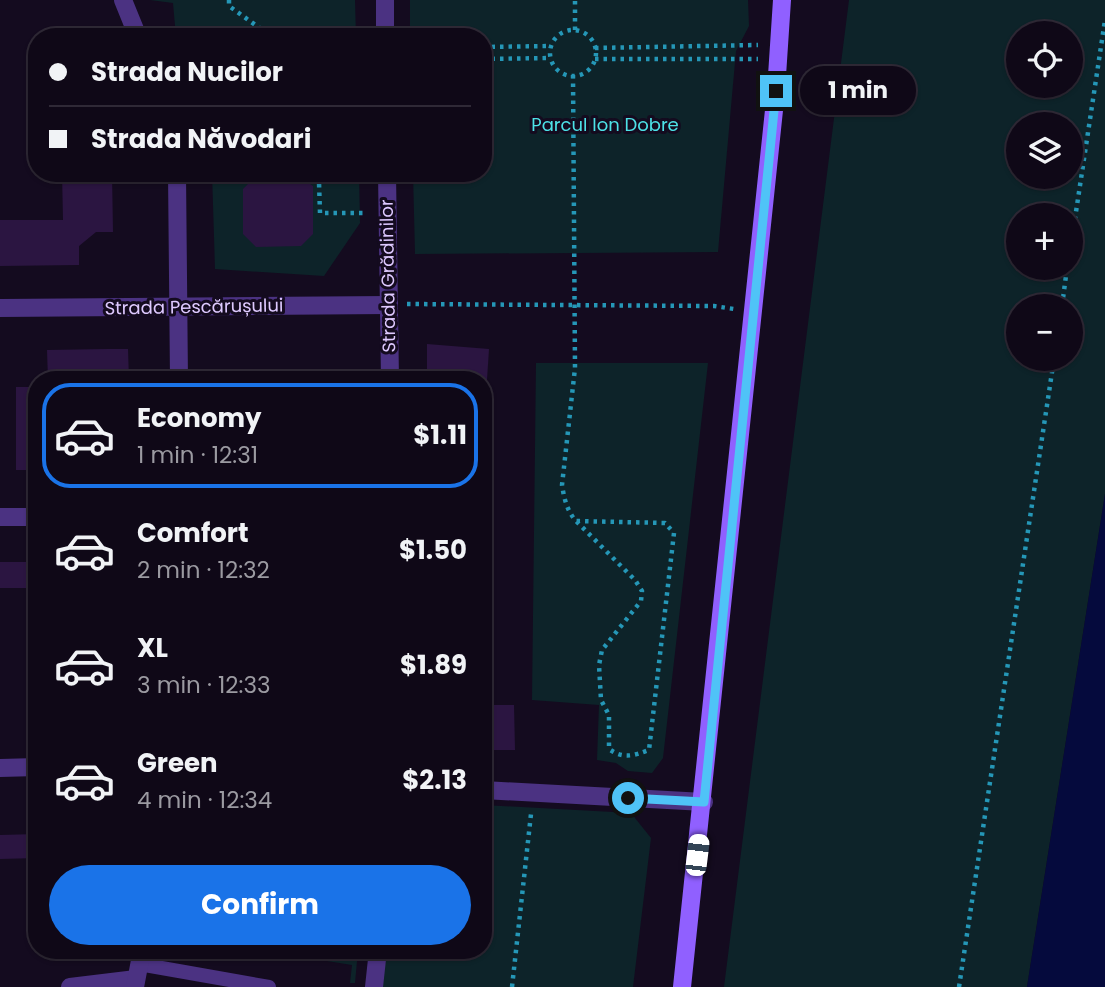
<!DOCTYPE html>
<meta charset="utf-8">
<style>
:root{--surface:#0f0817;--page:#1d1624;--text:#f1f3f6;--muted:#9b9aa1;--line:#2f2936;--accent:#1a73e8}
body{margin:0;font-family:Poppins,sans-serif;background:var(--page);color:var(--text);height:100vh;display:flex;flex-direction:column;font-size:26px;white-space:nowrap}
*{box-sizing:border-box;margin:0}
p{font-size:23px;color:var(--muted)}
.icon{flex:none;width:38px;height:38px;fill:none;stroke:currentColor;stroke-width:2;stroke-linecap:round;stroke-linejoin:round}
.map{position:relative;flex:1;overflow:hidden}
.details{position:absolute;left:28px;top:371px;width:464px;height:588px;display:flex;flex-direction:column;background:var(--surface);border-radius:28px;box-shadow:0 2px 5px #0004,0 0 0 2px var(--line)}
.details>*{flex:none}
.top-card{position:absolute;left:28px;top:28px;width:464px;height:154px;border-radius:28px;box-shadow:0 2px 5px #0004,0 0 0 2px var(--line);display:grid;align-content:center;height:154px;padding:0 21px;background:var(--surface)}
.tools{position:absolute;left:1006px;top:21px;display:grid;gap:14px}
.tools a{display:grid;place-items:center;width:77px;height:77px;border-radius:50%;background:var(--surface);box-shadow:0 2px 5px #0004,0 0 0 2px var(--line);font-size:35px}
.end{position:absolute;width:32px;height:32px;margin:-16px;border:9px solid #4fc3f7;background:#111;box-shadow:0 0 0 4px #111}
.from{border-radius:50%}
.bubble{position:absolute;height:49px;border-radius:24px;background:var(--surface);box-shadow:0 2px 5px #0004,0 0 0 2px var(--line);font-size:23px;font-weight:700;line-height:49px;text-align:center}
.car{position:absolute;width:21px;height:42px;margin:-21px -10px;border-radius:9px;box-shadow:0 0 5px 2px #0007;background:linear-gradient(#fff 24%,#345 0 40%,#fff 0 76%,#345 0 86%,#fff 0)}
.top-card b{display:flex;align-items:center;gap:24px;height:66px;font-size:26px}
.top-card b+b{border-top:2px solid var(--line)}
.top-card i{width:18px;height:18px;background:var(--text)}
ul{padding:12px 0 0;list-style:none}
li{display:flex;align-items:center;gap:21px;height:105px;margin:0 14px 10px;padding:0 7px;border:4px solid transparent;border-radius:28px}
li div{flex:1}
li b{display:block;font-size:26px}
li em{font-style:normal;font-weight:700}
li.on{border-color:var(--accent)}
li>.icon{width:63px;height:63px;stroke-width:1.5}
.cta{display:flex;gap:14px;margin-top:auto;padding:14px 21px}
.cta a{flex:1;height:80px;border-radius:42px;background:var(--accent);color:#fff;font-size:28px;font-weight:700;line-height:80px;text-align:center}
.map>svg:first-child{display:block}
.green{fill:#0d2329;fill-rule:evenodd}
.water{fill:#050a3d}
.building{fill:#2b1541}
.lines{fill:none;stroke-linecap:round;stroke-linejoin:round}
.path{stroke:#2597b7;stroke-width:4.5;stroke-dasharray:3.5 5;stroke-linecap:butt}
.service{stroke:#4b3282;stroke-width:14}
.minor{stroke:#4b3282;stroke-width:18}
.secondary{stroke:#9060ff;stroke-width:18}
.route{stroke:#4fc3f7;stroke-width:9}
.labels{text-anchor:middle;stroke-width:6;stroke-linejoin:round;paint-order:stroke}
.park-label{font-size:18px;fill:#4de2e7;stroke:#140b1f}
.street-label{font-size:18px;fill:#dec9ff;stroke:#140b1f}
</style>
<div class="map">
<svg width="1105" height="987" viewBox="0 0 1105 987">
<rect width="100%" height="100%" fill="#140b1f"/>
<!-- green -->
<g class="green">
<polygon points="150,0 355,0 356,37 176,37 173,3"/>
<polygon points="410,0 748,0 749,26 736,51 718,252 415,254 413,173 483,173 483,37 410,37"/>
<path d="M849,0h256v494l-78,493h-303zM1018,33h53v53h-53zM1018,124h53v53h-53zM1018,215h53v53h-53zM1018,306h53v53h-53z"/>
<polygon points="212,173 359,173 360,223 324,276 215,269"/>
<polygon points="536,363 708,363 663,758 652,773 628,771 616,763 597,760 599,705 532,700"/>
<polygon points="483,805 631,813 651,838 633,987 382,987 387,950 483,950"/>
<polygon points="258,950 358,950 355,983 350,983 352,965"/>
</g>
<!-- water -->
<polygon class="water" points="1105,494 1105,987 1027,987"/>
<!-- building -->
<g class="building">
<polygon points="62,173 112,173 113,232 96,232 79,246 79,265 0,266 0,220 63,220"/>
<polygon points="255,177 300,177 313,186 313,234 301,246 256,247 243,234 243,189"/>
<polygon points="427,344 489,349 487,380 427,380"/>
<polygon points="107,349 128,349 129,380 48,380 47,350"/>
<rect x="16" y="387" width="21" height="83"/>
<rect x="0" y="562" width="37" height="26"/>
<polygon points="483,705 514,705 515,750 483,750"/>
<polygon points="37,834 37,858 0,859 0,835"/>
</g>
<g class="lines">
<!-- path -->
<g class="path">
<polyline points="229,0 229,6 272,37"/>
<polyline points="575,30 575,0"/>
<circle cx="573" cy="53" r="23"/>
<polyline points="483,47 551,46"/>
<polyline points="595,48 758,45"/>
<polyline points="483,59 551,58"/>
<polyline points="595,59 758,59"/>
<path d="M573,75l2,293 -13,117c2,13 5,26 14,36l59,59 7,11 -1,10 -39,49 -3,15 2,35 8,15v34c14,10 24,7 40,1l25,-217 -9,-10 -89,-2"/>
<polyline points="307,173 319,182 320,213 367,213"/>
<polyline points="1071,245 1105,20"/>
<polyline points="407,304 714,306 734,309"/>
<polyline points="1062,306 1067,268"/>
<polyline points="512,987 531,814"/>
<polyline points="959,987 1054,359"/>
</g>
<!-- service -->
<polyline class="service" points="139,964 269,987"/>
<!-- minor -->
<g class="minor">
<polyline points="123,0 138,37"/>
<polyline points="385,0 385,37"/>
<polyline points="177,173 179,380"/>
<polyline points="387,173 390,380"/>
<polyline points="0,308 389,305"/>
<polyline points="0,517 37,517"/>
<polyline points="0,768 37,767"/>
<polyline points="483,790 704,802"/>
<polyline points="70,987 136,979"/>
<polyline points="135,987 142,950"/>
<polyline points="374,987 378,950"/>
</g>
<!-- secondary -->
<polyline class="secondary" points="682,987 776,91 782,0"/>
</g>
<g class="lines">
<!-- route -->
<polyline class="route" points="628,798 704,802 776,91"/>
</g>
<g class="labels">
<!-- park labels -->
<g class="park-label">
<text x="605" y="131">Parcul Ion Dobre</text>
</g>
<!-- street labels -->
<g class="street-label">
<text transform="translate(388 276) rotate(-91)" y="6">Strada Grădinilor</text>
<text transform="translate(194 307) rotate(-1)" y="6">Strada Pescărușului</text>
</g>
</g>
</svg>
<div class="tools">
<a><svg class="icon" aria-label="locate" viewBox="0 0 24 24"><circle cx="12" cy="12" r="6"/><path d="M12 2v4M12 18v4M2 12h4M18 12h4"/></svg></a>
<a><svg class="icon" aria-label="layers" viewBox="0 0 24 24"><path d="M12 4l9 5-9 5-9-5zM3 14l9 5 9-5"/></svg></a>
<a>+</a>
<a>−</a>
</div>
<i class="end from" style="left:628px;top:798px"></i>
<i class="end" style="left:776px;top:91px"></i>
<div class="bubble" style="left:800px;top:66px;width:116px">1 min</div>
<i class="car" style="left:697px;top:855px;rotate:7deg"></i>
<div class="top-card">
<b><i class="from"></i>Strada Nucilor</b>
<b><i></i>Strada Năvodari</b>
</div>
<section class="details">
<ul>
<li class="on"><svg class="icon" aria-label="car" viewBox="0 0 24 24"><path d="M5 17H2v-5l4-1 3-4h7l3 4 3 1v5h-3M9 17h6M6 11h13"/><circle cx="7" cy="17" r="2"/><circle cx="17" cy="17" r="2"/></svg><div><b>Economy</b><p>1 min · 12:31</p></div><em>$1.11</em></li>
<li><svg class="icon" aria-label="car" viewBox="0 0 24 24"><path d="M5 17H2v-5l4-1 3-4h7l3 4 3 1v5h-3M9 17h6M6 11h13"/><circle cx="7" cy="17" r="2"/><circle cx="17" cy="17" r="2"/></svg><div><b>Comfort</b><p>2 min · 12:32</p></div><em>$1.50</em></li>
<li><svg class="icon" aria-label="car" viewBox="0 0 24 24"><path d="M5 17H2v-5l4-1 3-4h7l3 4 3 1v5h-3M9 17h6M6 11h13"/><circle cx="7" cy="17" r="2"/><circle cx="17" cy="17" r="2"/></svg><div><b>XL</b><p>3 min · 12:33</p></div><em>$1.89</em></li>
<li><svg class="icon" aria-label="car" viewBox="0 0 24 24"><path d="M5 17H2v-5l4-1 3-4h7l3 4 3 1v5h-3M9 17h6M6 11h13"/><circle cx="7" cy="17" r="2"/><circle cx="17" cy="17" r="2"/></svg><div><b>Green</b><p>4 min · 12:34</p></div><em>$2.13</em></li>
</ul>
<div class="cta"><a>Confirm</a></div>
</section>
</div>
